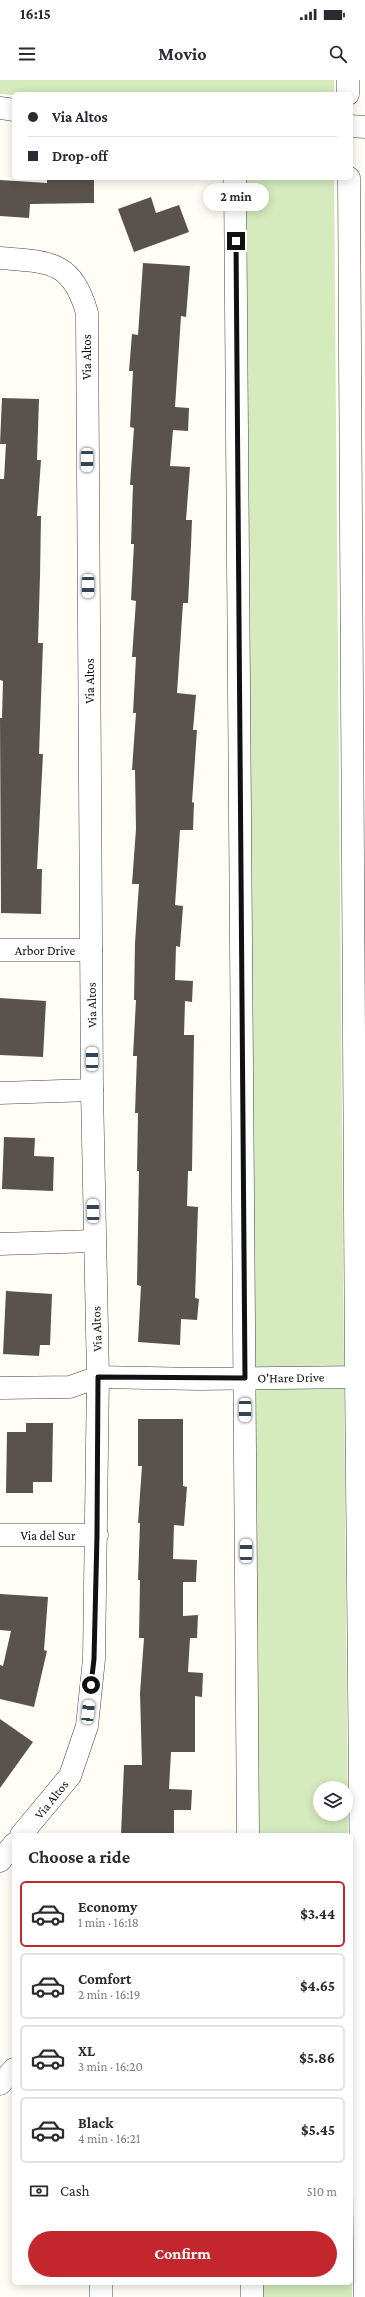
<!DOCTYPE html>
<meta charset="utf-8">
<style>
:root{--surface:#fff;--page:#f2f2f3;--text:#2b2b33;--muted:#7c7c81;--line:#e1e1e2;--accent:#c4262e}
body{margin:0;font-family:"Crimson Pro",serif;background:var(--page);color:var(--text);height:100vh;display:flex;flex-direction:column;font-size:15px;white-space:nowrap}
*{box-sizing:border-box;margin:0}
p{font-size:13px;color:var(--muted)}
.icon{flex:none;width:22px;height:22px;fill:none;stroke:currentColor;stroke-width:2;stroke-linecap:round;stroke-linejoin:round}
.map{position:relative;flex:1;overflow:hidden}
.details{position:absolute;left:12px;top:1753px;width:341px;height:452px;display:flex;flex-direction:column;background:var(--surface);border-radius:6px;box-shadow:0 2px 10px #0003}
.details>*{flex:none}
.guide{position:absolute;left:12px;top:12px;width:341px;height:88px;border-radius:6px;box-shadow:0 2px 10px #0003;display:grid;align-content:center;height:88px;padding:0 16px;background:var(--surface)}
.tools{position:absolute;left:313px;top:1701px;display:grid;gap:8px}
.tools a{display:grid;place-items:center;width:40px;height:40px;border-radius:50%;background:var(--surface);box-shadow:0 2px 10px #0003;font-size:20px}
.end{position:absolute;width:18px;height:18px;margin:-9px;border:5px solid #111;background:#fff;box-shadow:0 0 0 2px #fff}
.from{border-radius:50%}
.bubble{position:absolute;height:28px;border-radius:14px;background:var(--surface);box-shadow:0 2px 10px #0003;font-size:13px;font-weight:700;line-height:28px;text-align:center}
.car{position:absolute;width:12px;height:24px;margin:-12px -6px;border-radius:5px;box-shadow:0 0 3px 1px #0007;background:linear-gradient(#fff 24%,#345 0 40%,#fff 0 76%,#345 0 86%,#fff 0)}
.guide b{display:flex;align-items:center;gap:14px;height:38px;font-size:15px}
.guide b+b{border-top:1px solid var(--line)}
.guide i{width:10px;height:10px;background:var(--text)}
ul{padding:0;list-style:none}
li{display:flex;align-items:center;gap:12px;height:66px;margin:0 8px 6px;padding:0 8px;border:2px solid var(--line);border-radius:6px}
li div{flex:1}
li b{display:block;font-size:15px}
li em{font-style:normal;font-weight:700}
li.current{border-color:var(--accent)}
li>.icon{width:36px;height:36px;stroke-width:1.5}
h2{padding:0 16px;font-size:18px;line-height:48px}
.pay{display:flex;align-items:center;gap:10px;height:44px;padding:0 16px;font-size:15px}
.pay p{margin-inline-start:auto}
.action{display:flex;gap:8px;margin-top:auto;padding:8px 16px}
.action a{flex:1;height:46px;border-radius:24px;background:var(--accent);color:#fff;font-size:16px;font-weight:700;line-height:46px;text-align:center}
.status{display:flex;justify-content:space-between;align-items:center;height:28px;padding:0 20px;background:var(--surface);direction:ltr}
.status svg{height:11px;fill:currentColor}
header{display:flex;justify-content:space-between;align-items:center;height:52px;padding:0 16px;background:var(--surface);font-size:18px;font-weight:700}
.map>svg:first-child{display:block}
.green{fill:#d5ebbd;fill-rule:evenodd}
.building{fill:#5a524d}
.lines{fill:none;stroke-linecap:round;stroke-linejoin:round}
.minor-casing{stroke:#444;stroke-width:23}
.minor{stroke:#fff;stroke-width:22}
.route{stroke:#111;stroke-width:5}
.labels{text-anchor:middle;stroke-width:4;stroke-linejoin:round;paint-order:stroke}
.street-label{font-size:13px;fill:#111;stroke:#fff}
</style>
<div class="status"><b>16:15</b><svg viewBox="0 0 49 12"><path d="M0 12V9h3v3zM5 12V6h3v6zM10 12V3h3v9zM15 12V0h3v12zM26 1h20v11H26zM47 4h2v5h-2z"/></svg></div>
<header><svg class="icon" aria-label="menu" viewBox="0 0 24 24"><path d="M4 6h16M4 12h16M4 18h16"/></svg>Movio<svg class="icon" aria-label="search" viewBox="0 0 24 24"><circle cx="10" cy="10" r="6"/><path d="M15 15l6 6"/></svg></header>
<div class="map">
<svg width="365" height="2217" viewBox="0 0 365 2217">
<rect width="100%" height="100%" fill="#fffdf5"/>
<!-- green -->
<g class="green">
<polygon points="0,0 334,0 334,14 14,15 0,14"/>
<path d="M240,98h94l14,1657h-95zM320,1708h26v26h-26z"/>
<polygon points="351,2053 352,2217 256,2217 256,2203 351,2203"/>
</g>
<!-- building -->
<g class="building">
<polygon points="47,98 94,98 94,123 30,124 29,138 0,136 0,100 47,103"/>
<polygon points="151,117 156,133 179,125 189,152 134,172 118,129"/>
<polygon points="143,183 190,186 186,237 181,236 175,327 189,328 188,351 173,350 170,386 190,387 186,440 192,440 191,465 188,523 183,523 177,613 196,615 193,650 197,650 192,722 194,723 193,750 180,750 175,825 183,826 180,867 176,866 175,900 193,901 192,922 185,921 184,955 194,955 192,1091 188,1091 187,1126 198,1127 195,1218 199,1219 197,1240 181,1239 180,1265 138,1262 141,1206 137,1205 139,1091 137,1091 138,1033 135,1033 137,976 133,976 136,920 134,920 135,863 139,804 132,804 136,749 135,690 132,690 136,633 133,633 136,577 132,577 136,521 131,520 134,464 131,464 133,405 130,405 134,348 130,347 133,291 129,291 132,254 138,255"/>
<polygon points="2,318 39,319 37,380 41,380 37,436 41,436 40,496 38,563 43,563 39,674 43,674 37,789 42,789 41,834 1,833 0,638 2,638 3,601 0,600 0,399 4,399 6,364 0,364"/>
<polygon points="0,918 46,921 43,977 0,975"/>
<polygon points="4,1057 35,1058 34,1076 54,1077 53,1111 2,1109"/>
<polygon points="6,1211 52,1214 50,1265 40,1265 39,1276 3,1274"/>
<polygon points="138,1339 183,1339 183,1406 187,1407 184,1446 174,1445 173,1479 197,1480 196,1502 183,1502 183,1536 198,1535 197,1558 190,1558 188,1592 203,1593 202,1617 195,1616 195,1672 171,1672 169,1709 192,1710 191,1730 174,1730 174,1755 121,1755 124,1685 142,1685 140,1613 144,1558 139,1558 140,1500 138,1500 140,1443 138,1443 142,1386 138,1386"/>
<polygon points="26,1343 53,1343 52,1402 33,1402 33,1413 6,1413 7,1352 26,1352"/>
<polygon points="0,1514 48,1517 44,1570 47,1571 34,1627 0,1619 0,1585 3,1586 11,1551 0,1550"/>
<polygon points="0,1639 33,1662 0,1708"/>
</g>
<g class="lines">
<!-- minor casing -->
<g class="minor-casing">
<g id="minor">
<polyline points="348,0 348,14"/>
<polyline points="0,28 14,30"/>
<polyline points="351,46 365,47"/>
<polyline points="235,98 248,1755"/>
<polyline points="349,98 356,1297 365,2217"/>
<path d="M0,178c49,4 72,2 87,55l5,777 6,287 -4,282 -7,67 -17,50 -49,59"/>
<polyline points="0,870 91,870"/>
<polyline points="0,1013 92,1010"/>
<polyline points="0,1164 94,1161"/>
<polyline points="0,1308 70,1307 98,1297 199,1299 365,1297"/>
<polyline points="0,1455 97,1455"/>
<polyline points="0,1781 14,1764"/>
<polyline points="0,2004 14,1989"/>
<polyline points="252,2203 252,2217"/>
<polyline points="101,2217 101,2203"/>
</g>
</g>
<!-- minor -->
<use href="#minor" class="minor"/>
</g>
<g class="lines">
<!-- route -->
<polyline class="route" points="91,1605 94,1579 97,1455 98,1297 245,1298 236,161"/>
</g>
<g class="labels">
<!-- street labels -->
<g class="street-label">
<text transform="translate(86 277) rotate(-90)" y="5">Via Altos</text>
<text transform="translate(89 601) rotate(-90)" y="5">Via Altos</text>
<text x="45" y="875">Arbor Drive</text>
<text transform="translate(91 925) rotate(-91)" y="5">Via Altos</text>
<text transform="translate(96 1249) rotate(-92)" y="5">Via Altos</text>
<text transform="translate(291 1297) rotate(-1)" y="5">O'Hare Drive</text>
<text x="48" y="1460">Via del Sur</text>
<text transform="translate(51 1719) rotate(-51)" y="5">Via Altos</text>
</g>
</g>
</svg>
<div class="tools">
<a><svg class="icon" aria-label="layers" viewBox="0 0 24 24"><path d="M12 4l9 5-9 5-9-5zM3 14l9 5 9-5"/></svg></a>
</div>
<i class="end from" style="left:91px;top:1605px"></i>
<i class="end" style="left:236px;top:161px"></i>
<div class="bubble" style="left:203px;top:103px;width:66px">2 min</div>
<i class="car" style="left:87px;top:380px;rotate:180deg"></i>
<i class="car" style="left:88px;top:506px;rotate:180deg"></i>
<i class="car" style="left:92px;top:979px;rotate:0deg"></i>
<i class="car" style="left:93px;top:1131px;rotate:359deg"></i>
<i class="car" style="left:245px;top:1330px;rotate:180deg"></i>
<i class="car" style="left:246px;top:1471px;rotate:0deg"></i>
<i class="car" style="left:88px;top:1632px;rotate:6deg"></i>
<div class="guide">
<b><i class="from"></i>Via Altos</b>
<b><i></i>Drop-off</b>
</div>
<section class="details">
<h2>Choose a ride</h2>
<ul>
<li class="current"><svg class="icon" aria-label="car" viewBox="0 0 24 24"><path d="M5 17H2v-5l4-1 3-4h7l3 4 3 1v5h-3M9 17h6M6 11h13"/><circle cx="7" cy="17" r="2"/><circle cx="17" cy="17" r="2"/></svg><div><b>Economy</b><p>1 min · 16:18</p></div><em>$3.44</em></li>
<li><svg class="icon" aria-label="car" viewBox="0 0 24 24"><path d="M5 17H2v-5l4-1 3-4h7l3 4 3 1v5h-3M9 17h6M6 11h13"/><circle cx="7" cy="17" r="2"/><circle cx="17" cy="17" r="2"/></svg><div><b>Comfort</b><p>2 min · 16:19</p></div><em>$4.65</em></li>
<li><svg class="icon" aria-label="car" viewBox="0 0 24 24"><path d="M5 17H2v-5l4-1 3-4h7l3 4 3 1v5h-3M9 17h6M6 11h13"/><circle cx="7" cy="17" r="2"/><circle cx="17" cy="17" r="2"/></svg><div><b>XL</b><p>3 min · 16:20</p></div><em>$5.86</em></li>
<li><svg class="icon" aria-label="car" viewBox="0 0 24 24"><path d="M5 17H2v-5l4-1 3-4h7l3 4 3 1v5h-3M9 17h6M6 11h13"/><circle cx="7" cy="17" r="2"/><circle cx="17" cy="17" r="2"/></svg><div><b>Black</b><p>4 min · 16:21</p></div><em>$5.45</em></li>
</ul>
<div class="pay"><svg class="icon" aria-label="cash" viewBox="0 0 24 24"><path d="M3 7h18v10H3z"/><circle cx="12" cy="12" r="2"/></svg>Cash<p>510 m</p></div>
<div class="action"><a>Confirm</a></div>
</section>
</div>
